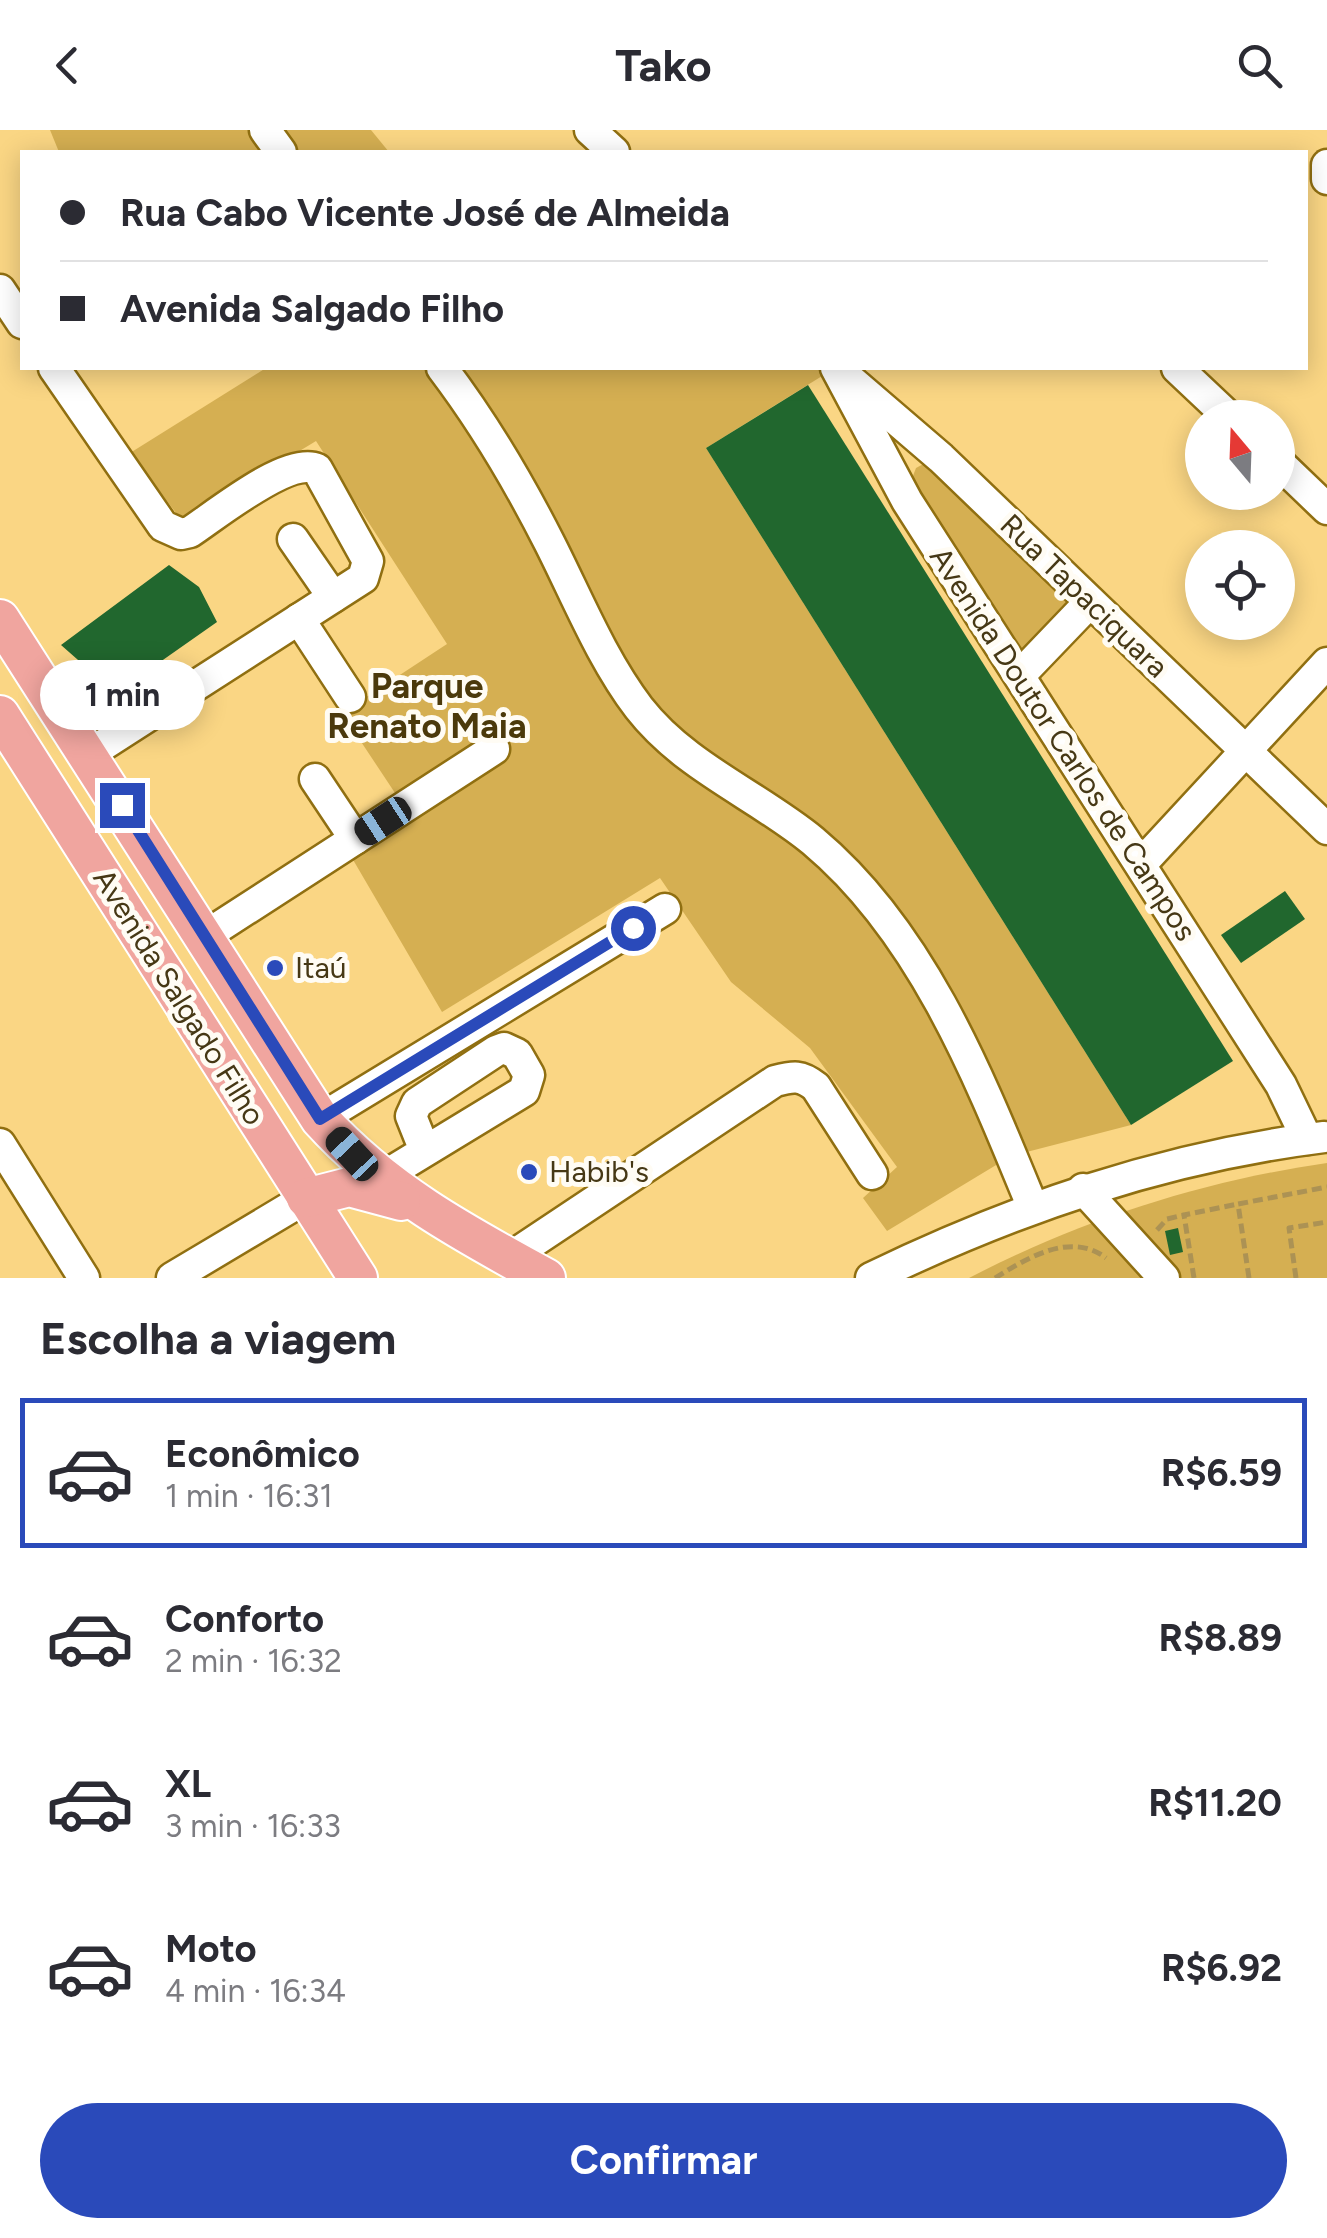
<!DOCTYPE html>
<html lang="pt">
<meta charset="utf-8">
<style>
:root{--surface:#fff;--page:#f2f2f3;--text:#2b2b33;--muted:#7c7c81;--line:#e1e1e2;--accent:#2a4aba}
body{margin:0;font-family:Figtree,sans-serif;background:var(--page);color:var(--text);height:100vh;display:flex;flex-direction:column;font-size:38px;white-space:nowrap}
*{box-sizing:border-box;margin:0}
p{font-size:32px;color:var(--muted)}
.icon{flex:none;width:55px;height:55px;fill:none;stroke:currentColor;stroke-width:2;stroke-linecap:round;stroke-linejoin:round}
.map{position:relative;height:1148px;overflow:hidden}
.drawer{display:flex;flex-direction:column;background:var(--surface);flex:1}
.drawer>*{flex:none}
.hud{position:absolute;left:20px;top:20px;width:1288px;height:220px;border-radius:0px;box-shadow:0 5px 25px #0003;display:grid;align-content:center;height:220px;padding:0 40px;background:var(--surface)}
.needle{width:65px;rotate:341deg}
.tools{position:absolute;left:1185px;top:270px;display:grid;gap:20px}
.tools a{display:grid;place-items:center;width:110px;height:110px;border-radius:50%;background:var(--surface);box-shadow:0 5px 25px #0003;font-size:50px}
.end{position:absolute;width:45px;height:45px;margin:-22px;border:12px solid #2a4aba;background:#fff;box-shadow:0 0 0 5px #fff}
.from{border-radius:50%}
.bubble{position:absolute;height:70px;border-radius:35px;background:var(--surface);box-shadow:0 5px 25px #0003;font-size:32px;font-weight:700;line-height:70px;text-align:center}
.car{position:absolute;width:30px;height:60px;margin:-30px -15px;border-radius:12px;box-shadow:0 0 8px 2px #0007;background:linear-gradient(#222 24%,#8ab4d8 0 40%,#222 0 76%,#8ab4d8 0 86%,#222 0)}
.hud b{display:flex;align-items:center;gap:35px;height:95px;font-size:38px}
.hud b+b{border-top:2px solid var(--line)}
.hud i{width:25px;height:25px;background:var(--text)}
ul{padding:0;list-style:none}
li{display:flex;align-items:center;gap:30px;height:150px;margin:0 20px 15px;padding:0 20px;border:5px solid transparent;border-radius:0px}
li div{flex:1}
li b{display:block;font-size:38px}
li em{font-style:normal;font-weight:700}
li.on{border-color:var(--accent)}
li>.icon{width:90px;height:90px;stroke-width:1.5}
h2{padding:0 40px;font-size:45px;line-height:120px}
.cta{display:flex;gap:20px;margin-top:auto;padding:20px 40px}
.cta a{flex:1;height:115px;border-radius:60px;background:var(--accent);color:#fff;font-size:40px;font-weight:700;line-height:115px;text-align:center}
header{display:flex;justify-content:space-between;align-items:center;height:130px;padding:0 40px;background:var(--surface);font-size:45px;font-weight:700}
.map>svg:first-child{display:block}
.green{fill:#d5af52}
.building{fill:#21672e}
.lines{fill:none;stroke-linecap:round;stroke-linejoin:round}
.minor-casing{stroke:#906f11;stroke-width:35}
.major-casing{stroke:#fff;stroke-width:42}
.path{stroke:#ac9254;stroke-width:5;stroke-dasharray:10 5;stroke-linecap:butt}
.minor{stroke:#fff;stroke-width:30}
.major{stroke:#f0a59f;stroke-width:38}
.route{stroke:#2a4aba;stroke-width:12}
.poi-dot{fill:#2a4aba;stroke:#fffcf4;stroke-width:4}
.labels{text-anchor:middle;stroke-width:10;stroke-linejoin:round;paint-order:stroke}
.street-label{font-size:30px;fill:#463815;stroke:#fffcf4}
.poi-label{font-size:30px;fill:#463815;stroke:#fffcf4;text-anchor:start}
.quarter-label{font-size:35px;font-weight:bold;fill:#4b390b;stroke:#fffcf4}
</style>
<header><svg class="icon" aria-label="back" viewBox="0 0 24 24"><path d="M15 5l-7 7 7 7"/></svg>Tako<svg class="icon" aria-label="search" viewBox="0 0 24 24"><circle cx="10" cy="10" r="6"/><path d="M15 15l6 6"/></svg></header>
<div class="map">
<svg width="1327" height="1148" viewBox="0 0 1327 1148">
<rect width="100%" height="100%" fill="#fad684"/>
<!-- green -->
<g class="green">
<polygon points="50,0 371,0 389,22 59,22"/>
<polygon points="266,238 835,238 706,318 1131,995 1011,1026 887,1101 863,1068 897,1037 810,918 731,852 660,748 442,882 352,728 397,666 342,583 447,514 316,311 183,392 130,323"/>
<polygon points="929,331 1080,473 1025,528 911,351 916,338"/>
<path d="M1327,1033v115h-358c112,-58 233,-97 358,-115z"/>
</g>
<!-- building -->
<g class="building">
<polygon points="808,255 1233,931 1131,995 706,318"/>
<polygon points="169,435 199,457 217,492 103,572 86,537 61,515"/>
<polygon points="1285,761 1305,789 1241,833 1221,805"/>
<polygon points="1178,1098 1183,1122 1170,1125 1165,1101"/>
</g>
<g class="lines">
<!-- minor casing -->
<g class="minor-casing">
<g id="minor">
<polyline points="265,0 281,22"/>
<polyline points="590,0 614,22"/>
<polyline points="1327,35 1327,49"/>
<polyline points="0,160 22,193"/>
<path d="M54,238l109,158 18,8 9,-2c26,-17 98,-76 127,-63l51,92 -5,17 -274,176"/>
<path d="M442,238c41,54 76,113 107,174 28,55 52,116 90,166 46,59 118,87 174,133 110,92 167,238 220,367"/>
<polyline points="836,238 907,371 1281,955 1307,1009"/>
<polyline points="1177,238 1230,288"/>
<polyline points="849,249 941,328 1327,699"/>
<polyline points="1278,332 1327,379"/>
<polyline points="293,409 333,467"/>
<polyline points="299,489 350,567"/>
<polyline points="1020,545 1090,472"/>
<polyline points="315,649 355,709"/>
<polyline points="1142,733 1327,533"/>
<polyline points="205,806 494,619"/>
<polyline points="320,989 665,779"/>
<polyline points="0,1014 84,1148"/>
<polyline points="381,1048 524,961 529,945 517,924 504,918 496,921 417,973 411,986 425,1021"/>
<polyline points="1083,1059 1164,1148"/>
<path d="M509,1128l266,-177c19,-5 26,-6 41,6l56,87"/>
<polyline points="172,1148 306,1068"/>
<path d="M871,1148c145,-70 293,-121 453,-141"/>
</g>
</g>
<!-- major casing -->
<g class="major-casing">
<g id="major">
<path d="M0,489l320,500c64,71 143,114 226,159"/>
<polyline points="0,585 358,1148"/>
<polyline points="306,1068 349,1057 401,1071"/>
</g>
</g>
<!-- path -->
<g class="path">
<polyline points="1157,1100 1167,1089 1184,1085"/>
<path d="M995,1148c32,-20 76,-47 111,-20"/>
<polyline points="1194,1148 1184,1085 1238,1074"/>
<polyline points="1249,1148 1238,1074 1327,1057"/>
<polyline points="1296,1148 1289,1098 1327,1092"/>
</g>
<!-- minor -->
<use href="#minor" class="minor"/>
<!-- major -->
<use href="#major" class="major"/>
</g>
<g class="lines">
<!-- route -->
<polyline class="route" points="122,675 320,989 633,798"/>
</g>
<!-- markers -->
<g class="poi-dot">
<circle cx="275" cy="838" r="10"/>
<circle cx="529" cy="1042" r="10"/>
</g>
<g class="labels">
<!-- street labels -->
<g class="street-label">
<text transform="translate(1084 466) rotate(44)" y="10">Rua Tapaciquara</text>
<text transform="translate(1063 614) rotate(57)" y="10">Avenida Doutor Carlos de Campos</text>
<text transform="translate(179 867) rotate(58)" y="10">Avenida Salgado Filho</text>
</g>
<!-- poi labels -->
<g class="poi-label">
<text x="295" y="848">Itaú</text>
<text x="549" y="1052">Habib's</text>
</g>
<!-- quarter labels -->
<g class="quarter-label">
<text x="427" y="568">Parque<tspan x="427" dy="40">Renato Maia</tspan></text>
</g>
</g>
</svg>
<div class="tools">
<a><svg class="needle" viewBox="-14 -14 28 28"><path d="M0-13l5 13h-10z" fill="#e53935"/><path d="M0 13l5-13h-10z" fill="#7c7c81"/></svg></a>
<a><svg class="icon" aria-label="locate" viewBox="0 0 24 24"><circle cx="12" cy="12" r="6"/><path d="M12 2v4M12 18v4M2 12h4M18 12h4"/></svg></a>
</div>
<i class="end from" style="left:633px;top:798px"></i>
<i class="end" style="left:122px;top:675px"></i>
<div class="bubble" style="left:40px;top:530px;width:165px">1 min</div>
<i class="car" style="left:383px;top:691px;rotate:237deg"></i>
<i class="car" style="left:352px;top:1024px;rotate:317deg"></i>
<div class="hud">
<b><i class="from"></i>Rua Cabo Vicente José de Almeida</b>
<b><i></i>Avenida Salgado Filho</b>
</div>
</div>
<section class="drawer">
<h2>Escolha a viagem</h2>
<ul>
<li class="on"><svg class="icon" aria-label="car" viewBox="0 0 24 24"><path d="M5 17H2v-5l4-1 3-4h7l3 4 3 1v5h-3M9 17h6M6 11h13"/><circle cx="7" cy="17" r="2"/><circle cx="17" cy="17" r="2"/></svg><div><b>Econômico</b><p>1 min · 16:31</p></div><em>R$6.59</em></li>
<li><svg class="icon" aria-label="car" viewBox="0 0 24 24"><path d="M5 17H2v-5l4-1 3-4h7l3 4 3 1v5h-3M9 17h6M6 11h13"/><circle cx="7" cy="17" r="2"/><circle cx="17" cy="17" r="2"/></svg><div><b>Conforto</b><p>2 min · 16:32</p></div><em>R$8.89</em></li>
<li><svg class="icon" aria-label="car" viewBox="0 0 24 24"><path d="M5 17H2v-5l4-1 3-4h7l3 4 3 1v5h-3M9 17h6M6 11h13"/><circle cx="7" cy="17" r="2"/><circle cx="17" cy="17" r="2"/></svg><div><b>XL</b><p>3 min · 16:33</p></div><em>R$11.20</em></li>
<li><svg class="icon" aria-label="car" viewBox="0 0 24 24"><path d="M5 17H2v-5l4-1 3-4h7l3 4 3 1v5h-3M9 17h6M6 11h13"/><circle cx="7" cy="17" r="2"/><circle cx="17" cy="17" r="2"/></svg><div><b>Moto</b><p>4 min · 16:34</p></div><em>R$6.92</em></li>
</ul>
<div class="cta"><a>Confirmar</a></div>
</section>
